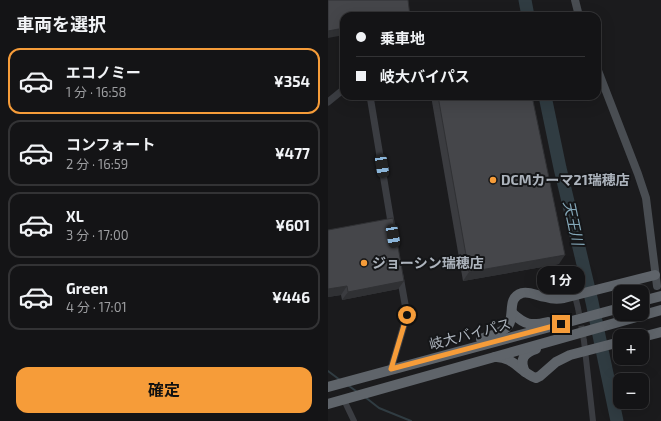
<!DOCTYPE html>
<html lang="ja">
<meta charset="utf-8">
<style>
:root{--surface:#141416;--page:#212123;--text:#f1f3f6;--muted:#9d9ea1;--line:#333335;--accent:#f69c39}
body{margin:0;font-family:"Exo 2","Noto Sans JP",sans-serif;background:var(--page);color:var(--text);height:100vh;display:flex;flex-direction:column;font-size:15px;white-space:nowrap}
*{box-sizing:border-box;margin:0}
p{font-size:13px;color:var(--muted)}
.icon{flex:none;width:22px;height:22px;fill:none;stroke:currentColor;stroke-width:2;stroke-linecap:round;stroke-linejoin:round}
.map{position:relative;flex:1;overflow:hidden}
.details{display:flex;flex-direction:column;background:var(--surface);width:328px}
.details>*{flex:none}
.guide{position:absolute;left:12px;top:12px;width:261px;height:88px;border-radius:12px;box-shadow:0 4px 16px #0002,0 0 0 1px var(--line);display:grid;align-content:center;height:88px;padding:0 16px;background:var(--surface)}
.controls{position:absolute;left:285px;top:285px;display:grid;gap:8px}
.controls a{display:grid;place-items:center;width:36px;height:36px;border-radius:8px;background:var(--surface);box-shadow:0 4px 16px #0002,0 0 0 1px var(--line);font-size:20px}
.end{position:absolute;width:18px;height:18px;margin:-9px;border:5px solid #f69c39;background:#111;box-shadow:0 0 0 2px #111}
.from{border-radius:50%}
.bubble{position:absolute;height:28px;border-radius:12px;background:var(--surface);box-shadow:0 4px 16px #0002,0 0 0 1px var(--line);font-size:13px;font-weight:700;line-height:28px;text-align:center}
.car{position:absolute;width:12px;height:24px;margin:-12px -6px;border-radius:5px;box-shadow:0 0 3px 1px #0007;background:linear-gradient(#222 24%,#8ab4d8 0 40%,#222 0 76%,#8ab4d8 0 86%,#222 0)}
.guide b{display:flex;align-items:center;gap:14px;height:38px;font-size:15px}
.guide b+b{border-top:1px solid var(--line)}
.guide i{width:10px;height:10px;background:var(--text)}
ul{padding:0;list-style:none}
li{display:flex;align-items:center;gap:12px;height:66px;margin:0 8px 6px;padding:0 8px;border:2px solid var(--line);border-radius:12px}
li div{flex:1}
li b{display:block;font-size:15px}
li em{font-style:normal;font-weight:700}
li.active{border-color:var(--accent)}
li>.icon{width:36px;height:36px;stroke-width:1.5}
h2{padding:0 16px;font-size:18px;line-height:48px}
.button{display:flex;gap:8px;margin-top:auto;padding:8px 16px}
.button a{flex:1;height:46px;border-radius:12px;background:var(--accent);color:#111;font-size:16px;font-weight:700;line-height:46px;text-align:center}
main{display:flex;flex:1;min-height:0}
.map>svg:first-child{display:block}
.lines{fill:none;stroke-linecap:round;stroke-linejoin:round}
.stream{stroke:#303c42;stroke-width:2}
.river{stroke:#303c42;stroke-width:13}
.minor-tunnel{stroke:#383a3d;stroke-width:6;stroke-dasharray:6 3;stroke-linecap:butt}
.minor{stroke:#3b3d42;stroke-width:6}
.tertiary{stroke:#3b3d42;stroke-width:7}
.secondary{stroke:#494d52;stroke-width:8}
.trunk{stroke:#5f646a;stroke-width:10}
.wall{fill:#3b3c40}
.shaded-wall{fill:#303134}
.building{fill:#45464a;stroke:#303134}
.route{stroke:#f69c39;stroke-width:5}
.poi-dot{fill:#f69c39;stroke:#151618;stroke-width:1.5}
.labels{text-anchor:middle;stroke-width:4;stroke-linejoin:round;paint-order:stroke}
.poi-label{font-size:14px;font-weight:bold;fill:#adb4bd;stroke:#151618;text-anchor:start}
.street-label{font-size:14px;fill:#adb4bd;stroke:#151618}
.water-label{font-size:15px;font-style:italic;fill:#84a7b8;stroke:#151618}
</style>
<main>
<section class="details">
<h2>車両を選択</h2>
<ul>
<li class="active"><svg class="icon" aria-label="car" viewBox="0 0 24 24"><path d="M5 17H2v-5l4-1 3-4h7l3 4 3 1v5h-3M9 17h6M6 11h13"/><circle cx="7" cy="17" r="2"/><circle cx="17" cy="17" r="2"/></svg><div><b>エコノミー</b><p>1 分 · 16:58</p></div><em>¥354</em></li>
<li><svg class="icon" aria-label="car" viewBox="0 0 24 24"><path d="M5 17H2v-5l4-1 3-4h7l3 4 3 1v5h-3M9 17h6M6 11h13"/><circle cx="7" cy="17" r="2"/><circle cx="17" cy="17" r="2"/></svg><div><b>コンフォート</b><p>2 分 · 16:59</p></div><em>¥477</em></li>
<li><svg class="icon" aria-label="car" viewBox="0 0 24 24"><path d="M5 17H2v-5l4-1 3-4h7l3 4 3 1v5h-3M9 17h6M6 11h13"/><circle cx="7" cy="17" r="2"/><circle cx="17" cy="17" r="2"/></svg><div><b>XL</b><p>3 分 · 17:00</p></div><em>¥601</em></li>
<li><svg class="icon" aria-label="car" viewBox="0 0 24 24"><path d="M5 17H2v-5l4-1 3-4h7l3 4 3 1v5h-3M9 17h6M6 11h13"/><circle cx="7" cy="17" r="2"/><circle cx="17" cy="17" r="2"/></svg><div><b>Green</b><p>4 分 · 17:01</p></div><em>¥446</em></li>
</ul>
<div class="button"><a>確定</a></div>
</section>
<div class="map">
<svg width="333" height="421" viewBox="0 0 333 421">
<rect width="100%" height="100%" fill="#1b1b1d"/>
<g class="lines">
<!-- stream -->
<g class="stream">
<polyline points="0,371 12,380"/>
<polyline points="21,386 28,391"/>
<polyline points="37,397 51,408 83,421"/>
</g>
<!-- river -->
<g class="river">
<polyline points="197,0 200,16"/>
<polyline points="217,96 232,168 264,302 289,421"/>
</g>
<!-- minor-tunnel -->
<polyline class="minor-tunnel" points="250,308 256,341"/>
<!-- minor -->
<g class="minor">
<polyline points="247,296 250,308"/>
<polyline points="256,341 265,421"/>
<polyline points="16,400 26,421"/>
</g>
<!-- tertiary -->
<g class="tertiary">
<polyline points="42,96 64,228"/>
<polyline points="0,102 16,89"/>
<polyline points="63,369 79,315 72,276"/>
</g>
<!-- secondary -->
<g class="secondary">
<polyline points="247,0 251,16"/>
<polyline points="269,68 310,174 318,198 329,286"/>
</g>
<!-- trunk -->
<g class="trunk">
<polyline points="314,301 333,296"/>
<path d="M184,313c13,12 19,13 36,9"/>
<polyline points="314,337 333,332"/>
<path d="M153,339c8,-3 18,-5 25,-11 11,-10 -1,-30 16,-35 8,-2 15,3 24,4 6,2 12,2 18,1l91,-23"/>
<path d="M167,357c18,-1 26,16 41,21l4,-2 16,-14 14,-7 50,-13"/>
<path d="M197,372c-6,-13 -1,-19 11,-23"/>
<polyline points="0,387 292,308"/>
<polyline points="0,404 333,310"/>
</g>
</g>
<!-- wall -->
<g class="wall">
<polygon points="103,96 204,96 231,264 135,281"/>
<polygon points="0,230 76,281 70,289 14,300 13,295 0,297"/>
</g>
<!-- shaded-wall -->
<g class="shaded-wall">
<polygon points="16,28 16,35 0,38 0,31"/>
<polygon points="237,255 231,264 135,281 141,272"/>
<polygon points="76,281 70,289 14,300 20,292"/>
<polygon points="19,286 13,295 0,297 0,289"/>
</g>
<!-- building -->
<g class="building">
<polygon points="0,0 80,0 82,16 16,16 16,28 0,31"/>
<polygon points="110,96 204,96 237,255 141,272"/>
<polygon points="65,218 76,281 20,292 19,286 0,289 0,230"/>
</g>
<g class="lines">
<!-- route -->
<polyline class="route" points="79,315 63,369 233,324"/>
</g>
<!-- markers -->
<g class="poi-dot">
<circle cx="165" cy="180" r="4"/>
<circle cx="36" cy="263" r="4"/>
</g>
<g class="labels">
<!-- poi labels -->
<g class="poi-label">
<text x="173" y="185">DCMカーマ21瑞穂店</text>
<text x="44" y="268">ジョーシン瑞穂店</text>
</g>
<!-- street labels -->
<g class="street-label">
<text transform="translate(142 334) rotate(-15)" y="5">岐大バイパス</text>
</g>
<!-- water labels -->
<g class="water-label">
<text transform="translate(245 223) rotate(78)" y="5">天王川</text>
</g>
</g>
</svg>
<div class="controls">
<a><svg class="icon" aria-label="layers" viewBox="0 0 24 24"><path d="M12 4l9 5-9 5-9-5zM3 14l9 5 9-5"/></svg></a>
<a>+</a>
<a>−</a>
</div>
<i class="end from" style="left:79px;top:315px"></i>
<i class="end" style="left:233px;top:324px"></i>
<div class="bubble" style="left:209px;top:266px;width:48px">1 分</div>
<i class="car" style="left:54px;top:166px;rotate:171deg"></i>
<i class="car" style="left:65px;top:236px;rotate:170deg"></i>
<div class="guide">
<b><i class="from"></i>乗車地</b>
<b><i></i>岐大バイパス</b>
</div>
</div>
</main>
